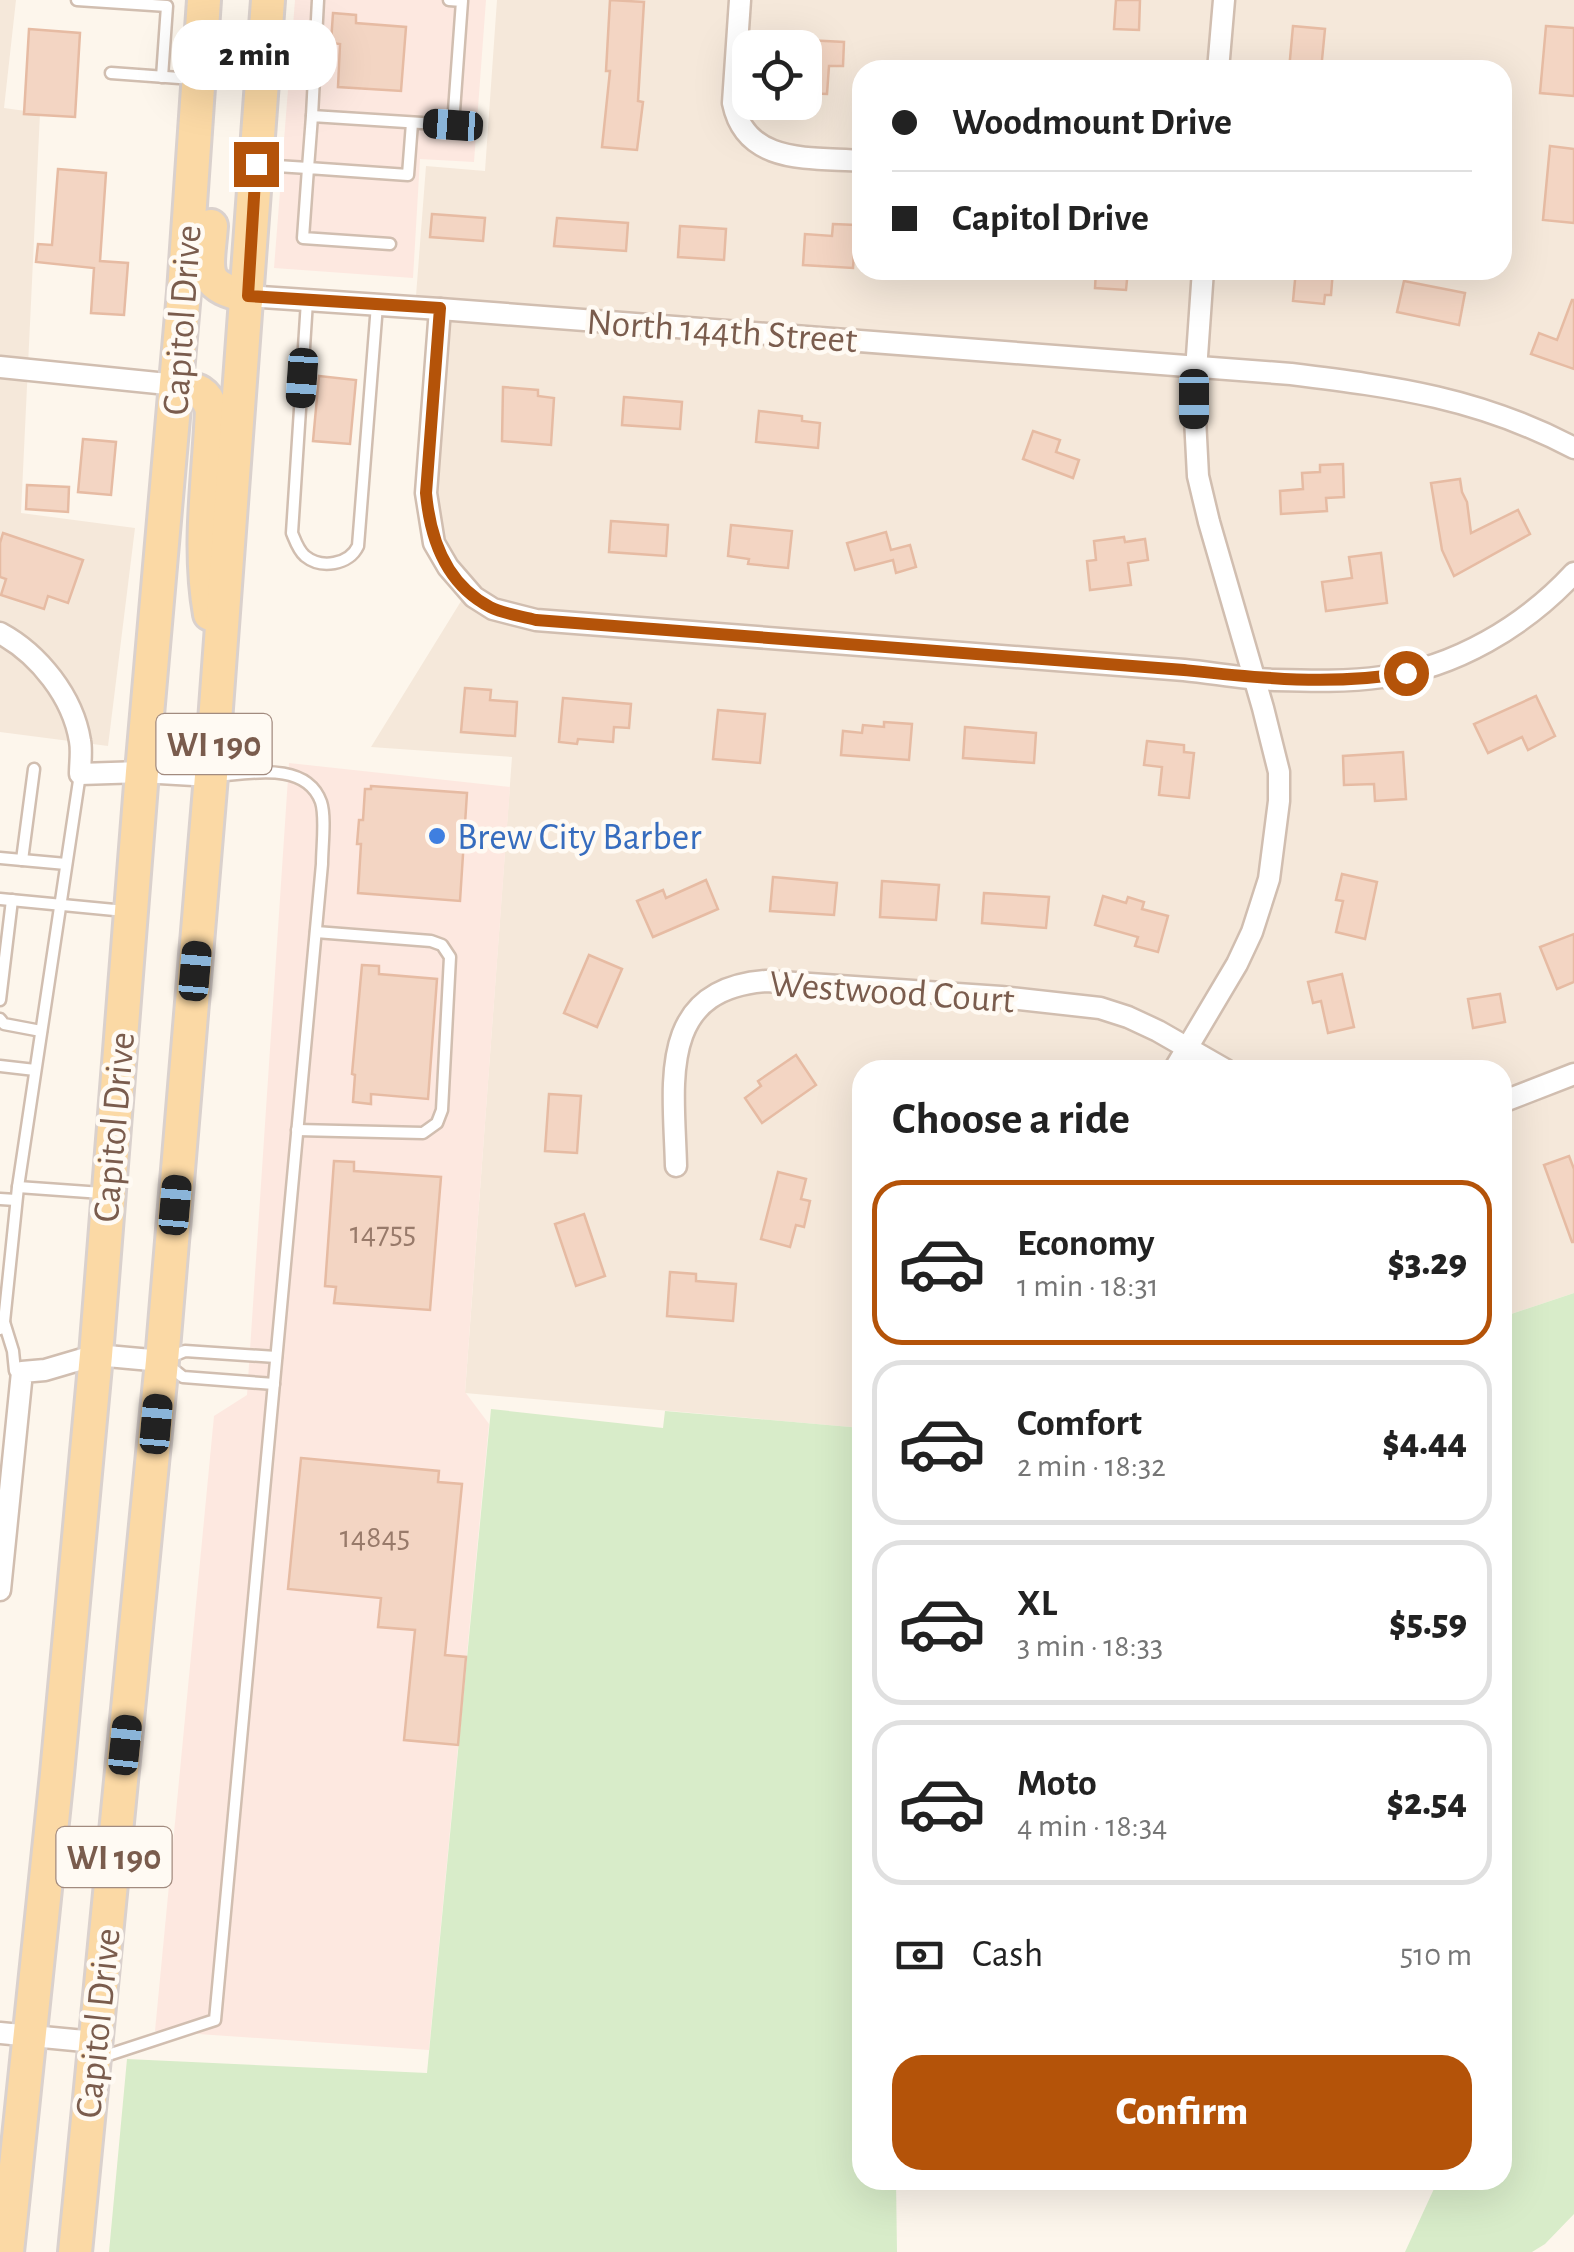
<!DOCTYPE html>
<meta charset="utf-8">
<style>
:root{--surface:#fff;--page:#f6f6f6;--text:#222;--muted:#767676;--line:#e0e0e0;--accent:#b45309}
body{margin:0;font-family:"Alegreya Sans",sans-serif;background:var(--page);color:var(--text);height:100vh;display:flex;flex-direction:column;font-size:38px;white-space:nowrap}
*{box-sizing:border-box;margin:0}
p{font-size:32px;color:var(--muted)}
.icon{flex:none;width:55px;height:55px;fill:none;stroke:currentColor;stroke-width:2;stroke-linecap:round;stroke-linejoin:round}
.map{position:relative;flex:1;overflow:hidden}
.details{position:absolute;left:852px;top:1060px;width:660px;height:1130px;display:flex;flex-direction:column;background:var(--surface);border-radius:30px;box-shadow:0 10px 40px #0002}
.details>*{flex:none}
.guide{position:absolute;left:852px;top:60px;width:660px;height:220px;border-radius:30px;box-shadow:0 10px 40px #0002;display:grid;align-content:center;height:220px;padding:0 40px;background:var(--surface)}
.tools{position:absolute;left:732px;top:30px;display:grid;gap:20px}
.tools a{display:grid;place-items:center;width:90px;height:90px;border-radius:20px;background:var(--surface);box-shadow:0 10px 40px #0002;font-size:50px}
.end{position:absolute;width:45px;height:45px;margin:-22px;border:12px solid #b45309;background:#fff;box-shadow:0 0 0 5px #fff}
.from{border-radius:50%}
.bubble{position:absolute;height:70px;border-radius:30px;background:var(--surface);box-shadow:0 10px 40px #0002;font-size:32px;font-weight:800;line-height:70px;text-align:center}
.car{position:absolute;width:30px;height:60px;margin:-30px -15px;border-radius:12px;box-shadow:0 0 8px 2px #0007;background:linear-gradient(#222 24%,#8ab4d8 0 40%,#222 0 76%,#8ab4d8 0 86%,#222 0)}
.guide b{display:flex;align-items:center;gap:35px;height:95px;font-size:38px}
.guide b+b{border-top:2px solid var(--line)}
.guide i{width:25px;height:25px;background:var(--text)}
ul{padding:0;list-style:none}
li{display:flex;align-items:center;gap:30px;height:165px;margin:0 20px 15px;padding:0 20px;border:5px solid var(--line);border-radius:30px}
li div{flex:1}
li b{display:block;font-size:38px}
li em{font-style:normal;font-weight:800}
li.current{border-color:var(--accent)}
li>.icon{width:90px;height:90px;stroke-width:1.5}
h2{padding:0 40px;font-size:45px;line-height:120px}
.pay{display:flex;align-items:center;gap:25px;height:110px;padding:0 40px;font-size:38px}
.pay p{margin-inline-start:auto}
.primary-button{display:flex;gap:20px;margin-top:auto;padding:20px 40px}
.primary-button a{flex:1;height:115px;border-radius:30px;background:var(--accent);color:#fff;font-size:40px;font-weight:800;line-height:115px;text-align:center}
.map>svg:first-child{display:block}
.residential{fill:#f5e8da;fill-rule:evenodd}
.commercial{fill:#fde8e0}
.green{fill:#d8ecc9}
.building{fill:#f3d5c3;stroke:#e6bba3;stroke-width:2.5}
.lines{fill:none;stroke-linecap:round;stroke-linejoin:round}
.lane-casing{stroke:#d1beb0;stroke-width:15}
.street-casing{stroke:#d1beb0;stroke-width:25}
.primary-casing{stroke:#dad1cd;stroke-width:38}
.lane{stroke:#fff;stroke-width:10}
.street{stroke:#fff;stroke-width:20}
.primary{stroke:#fbd9a5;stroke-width:32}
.route{stroke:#b45309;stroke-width:12}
.shop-dot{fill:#3f7fe0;stroke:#fffaf3;stroke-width:4}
.labels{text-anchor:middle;stroke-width:9;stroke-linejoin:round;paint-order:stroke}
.number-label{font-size:32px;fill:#987a6a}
.shield{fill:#fffaf3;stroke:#a28b7f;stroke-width:2.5}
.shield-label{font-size:35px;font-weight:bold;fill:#7a5c4d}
.street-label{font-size:38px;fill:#7a5c4d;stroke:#fffaf3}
.shop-label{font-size:38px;fill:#366cbe;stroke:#fffaf3;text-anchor:start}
</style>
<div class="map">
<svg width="1574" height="2252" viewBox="0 0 1574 2252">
<rect width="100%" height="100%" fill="#fdf6ec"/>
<!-- residential -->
<g class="residential">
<polygon points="0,0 16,0 4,108 40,113 21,513 135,528 108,746 0,732"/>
<path d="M497,0h1077v1293l-66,22 -5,-1 -1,-244h-640v358l-397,-35 47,-636 -141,-10 100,-162 -16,-20 -17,-38 -5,-55 13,-173 -30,-3 10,-130 59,5zM750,48h55v54h-55zM862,70h640v200h-640z"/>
</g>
<!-- commercial -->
<g class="commercial">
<polygon points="295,0 486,0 474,162 420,159 413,278 274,268"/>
<polygon points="289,763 510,787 465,1392 489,1424 429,2050 155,2031 214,1416 247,1395"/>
</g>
<!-- green -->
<g class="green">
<polygon points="1574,1293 1574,2214 1545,2244 1532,2252 1405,2252 1438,2180 1502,2180 1503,1314 1508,1315"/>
<polygon points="491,1409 663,1428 665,1411 862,1428 862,2180 896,2180 897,2252 109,2252 127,2059 427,2073"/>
</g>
<!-- building -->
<g class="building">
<polygon points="610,0 644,2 638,101 643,102 637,150 602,147 610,71 606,71"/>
<polygon points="1116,0 1140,0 1139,30 1114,29"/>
<polygon points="333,13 356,15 356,23 406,27 401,91 338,87 340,44 331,43"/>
<polygon points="1293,26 1325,29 1321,70 1289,70"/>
<polygon points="1546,26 1574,28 1574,96 1540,93"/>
<polygon points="29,29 80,33 75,117 24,114"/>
<polygon points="806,40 844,42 843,66 829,66 827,94 805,93"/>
<polygon points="1550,146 1574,149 1574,223 1543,220"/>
<polygon points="58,169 106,173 100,261 128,263 124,315 91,313 94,268 36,262 38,244 52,245"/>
<polygon points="432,214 485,218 483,241 430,237"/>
<polygon points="557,218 628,223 626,251 554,246"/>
<polygon points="833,224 856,225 853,268 803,265 805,234 832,236"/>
<polygon points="680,226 726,229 724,260 678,257"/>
<polygon points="1096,270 1128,270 1126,290 1095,288"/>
<polygon points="1296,270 1333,270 1331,295 1325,295 1324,304 1293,301"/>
<polygon points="1404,281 1465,293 1459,325 1397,312"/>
<polygon points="1572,300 1574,300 1574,369 1531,354 1539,333 1557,340"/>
<polygon points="319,376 356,380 350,444 313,441"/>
<polygon points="503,387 538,390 538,396 554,398 551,445 502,441"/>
<polygon points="624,397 682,402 680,429 622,425"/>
<polygon points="759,411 802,416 802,421 820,423 818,448 756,442"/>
<polygon points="1033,431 1060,440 1056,452 1079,460 1073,478 1023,459"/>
<polygon points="83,439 116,442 111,495 78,492"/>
<polygon points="1343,464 1344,497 1326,498 1327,511 1281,514 1280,491 1303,489 1302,473 1320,472 1320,465"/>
<polygon points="1460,479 1462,492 1467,502 1471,533 1518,510 1530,534 1454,576 1442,550 1431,483"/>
<polygon points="27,485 69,487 68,512 26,509"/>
<polygon points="611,521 668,525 666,556 609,552"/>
<polygon points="731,525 792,531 788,568 748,564 749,559 728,556"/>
<polygon points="886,532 891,550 910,545 916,567 896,573 893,560 855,570 847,543"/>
<polygon points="3,533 83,560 68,603 48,596 44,609 1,595 6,579 0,577 0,543"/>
<polygon points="1124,537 1125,542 1145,539 1148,560 1128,563 1131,585 1090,590 1087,561 1096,560 1094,541"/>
<polygon points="1381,553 1387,603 1326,611 1322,582 1352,578 1349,557"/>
<polygon points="465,688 491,690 490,700 517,702 515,736 461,732"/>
<polygon points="1536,696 1555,736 1528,750 1522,737 1488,753 1474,724"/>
<polygon points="563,698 631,704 629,728 614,727 613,742 578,739 577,744 559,742"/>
<polygon points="718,710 765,714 760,763 713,759"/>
<polygon points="884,722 912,724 909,760 841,755 843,731 862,733 863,725 884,727"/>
<polygon points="965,727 1036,733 1034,763 963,758"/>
<polygon points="1147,741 1184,745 1184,752 1194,753 1189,798 1159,795 1162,767 1144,765"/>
<polygon points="1403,752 1406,799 1375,801 1374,784 1344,785 1343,756"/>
<polygon points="371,786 467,793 460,901 358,893 361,844 357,844 359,820 363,820 365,789 371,789"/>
<polygon points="1342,874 1377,882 1365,939 1336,932 1343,901 1336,900"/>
<polygon points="773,877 837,883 834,915 770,911"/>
<polygon points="706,880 718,909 653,937 637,901 663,890 666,898"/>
<polygon points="882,881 939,885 936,920 880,917"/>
<polygon points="984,893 1049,897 1046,928 982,923"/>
<polygon points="1103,896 1126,903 1128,897 1144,902 1142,909 1168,916 1158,952 1135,946 1138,937 1095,925"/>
<polygon points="1574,934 1574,982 1557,989 1540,947"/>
<polygon points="589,955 622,969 597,1027 564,1013"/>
<polygon points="362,965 379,966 379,974 437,979 428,1099 371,1094 371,1104 353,1102 355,1075 352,1074"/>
<polygon points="1342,974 1354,1027 1328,1033 1321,1001 1313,1003 1308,982"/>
<polygon points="1500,994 1505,1022 1473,1028 1468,999"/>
<polygon points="796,1055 816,1085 762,1123 745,1098 761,1086 758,1081"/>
<polygon points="549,1094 581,1096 577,1153 545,1151"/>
<polygon points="1569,1156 1574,1169 1574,1242 1572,1242 1544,1165"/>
<polygon points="334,1161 354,1162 354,1171 441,1177 430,1310 334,1303 336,1287 325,1286"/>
<polygon points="778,1172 806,1179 801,1199 810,1201 804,1227 796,1225 790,1247 761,1239"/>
<polygon points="584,1214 605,1276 576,1286 555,1224"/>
<polygon points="670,1272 696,1274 696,1281 736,1284 733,1321 667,1316"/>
<polygon points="301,1458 439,1471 438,1482 462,1484 445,1655 466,1657 458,1745 404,1740 415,1630 378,1627 381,1598 288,1589"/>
</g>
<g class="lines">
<!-- lane casing -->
<g class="lane-casing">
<g id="lane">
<polyline points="77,0 167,6 162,77"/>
<polyline points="111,73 193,79"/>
<polyline points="312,116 318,0"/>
<polyline points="261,165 308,168 312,116 453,125 462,1 449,0"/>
<polyline points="390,244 303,238 308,168 408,175 412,123"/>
<path d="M307,301l-15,232c3,7 6,17 13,23 16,13 44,9 53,-10l19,-241"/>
<polyline points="0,858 66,864"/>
<polyline points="22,860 34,769"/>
<polyline points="0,899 125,911"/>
<polyline points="0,1000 12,900"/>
<polyline points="0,1019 4,1024 41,1031"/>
<polyline points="0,1066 35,1070"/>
<polyline points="297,1130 423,1133 437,1123 442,1110 450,957 442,945 431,941 316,932"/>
<polyline points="18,1187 102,1193"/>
<polyline points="0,1199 16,1200"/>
<polyline points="4,1322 18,1187 80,774"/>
<polyline points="0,1329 4,1322 13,1351 15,1371"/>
<polyline points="170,1357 185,1351 276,1357"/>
<polyline points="169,1366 183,1377 274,1384"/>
<path d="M99,2058l116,-38 107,-1156c0,-17 4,-47 -1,-62 -15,-42 -74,-28 -106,-26"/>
</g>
</g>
<!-- street casing -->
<g class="street-casing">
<g id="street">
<path d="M740,0l-7,103c13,63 79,54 129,58"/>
<polyline points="1218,70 1224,0"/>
<path d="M248,296l192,13 851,65c105,13 188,24 283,74"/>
<path d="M440,309l-14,184 8,50 14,24 26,30 19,12 43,11 648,50c30,3 61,9 91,10 35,1 73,2 107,-3 73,-9 143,-51 192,-104"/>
<polyline points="0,367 177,385"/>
<path d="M0,633c39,21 73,64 80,108 2,10 0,22 0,33l62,-2 69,4"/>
<polyline points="1174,1070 1237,964 1252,932 1269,879 1279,801 1279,772 1263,708 1209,522 1198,476 1194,399 1203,270"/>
<polyline points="1502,1102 1574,1074"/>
<path d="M676,1166c-2,-82 -20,-177 90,-185l235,16 99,11 28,9 30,14 68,39"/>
<polyline points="0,1590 22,1372 45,1370 96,1355 162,1361"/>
<polyline points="0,2033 95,2042"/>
</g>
</g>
<!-- primary casing -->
<g class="primary-casing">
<g id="primary">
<path d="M211,226c-3,43 -14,60 37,70"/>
<path d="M177,385c18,4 29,5 35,25 -3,69 -14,136 -2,204"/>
<polyline points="7,2252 57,1774 96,1355 142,772 184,292 204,0"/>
<polyline points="75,2252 162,1361 211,776 268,0"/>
</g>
</g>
<!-- lane -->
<use href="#lane" class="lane"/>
<!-- street -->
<use href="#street" class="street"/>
<!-- primary -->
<use href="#primary" class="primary"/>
</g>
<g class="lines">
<!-- route -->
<path class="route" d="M256,164l-8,132 192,12 -14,185c4,45 20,91 64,114 14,7 31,9 46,13l648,50c75,8 147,16 222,3"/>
</g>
<!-- markers -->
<circle class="shop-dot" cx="437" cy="836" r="10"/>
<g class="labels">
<!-- number labels -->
<g class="number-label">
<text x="383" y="1243">14755</text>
<text x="375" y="1547">14845</text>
</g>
<!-- shield labels -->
<g class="shield">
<rect x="156.5" y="714" width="115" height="60" rx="8"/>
<rect x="56.5" y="1827" width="115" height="60" rx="8"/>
</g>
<g class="shield-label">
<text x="214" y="756">WI 190</text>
<text x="114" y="1869">WI 190</text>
</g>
<!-- street labels -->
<g class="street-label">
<text transform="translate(181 320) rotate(-86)" y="13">Capitol Drive</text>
<text transform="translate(722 330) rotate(4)" y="13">North 144th Street</text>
<text transform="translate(892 991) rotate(4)" y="13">Westwood Court</text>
<text transform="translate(113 1127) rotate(-85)" y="13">Capitol Drive</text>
<text transform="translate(97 2023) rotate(-84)" y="13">Capitol Drive</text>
</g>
<!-- shop labels -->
<g class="shop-label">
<text x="457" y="849">Brew City Barber</text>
</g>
</g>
</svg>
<div class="tools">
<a><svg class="icon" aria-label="locate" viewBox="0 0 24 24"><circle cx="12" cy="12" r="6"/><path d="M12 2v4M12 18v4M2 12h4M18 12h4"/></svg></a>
</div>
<i class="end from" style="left:1406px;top:673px"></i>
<i class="end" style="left:256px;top:164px"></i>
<div class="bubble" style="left:172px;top:20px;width:165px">2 min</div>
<i class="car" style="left:453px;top:125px;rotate:274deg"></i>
<i class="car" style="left:302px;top:378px;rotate:184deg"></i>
<i class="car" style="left:1194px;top:399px;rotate:180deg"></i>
<i class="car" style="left:195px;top:971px;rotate:5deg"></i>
<i class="car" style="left:175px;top:1205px;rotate:5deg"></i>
<i class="car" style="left:156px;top:1424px;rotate:5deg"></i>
<i class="car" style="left:125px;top:1745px;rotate:6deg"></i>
<div class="guide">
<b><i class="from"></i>Woodmount Drive</b>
<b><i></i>Capitol Drive</b>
</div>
<section class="details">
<h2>Choose a ride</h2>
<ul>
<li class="current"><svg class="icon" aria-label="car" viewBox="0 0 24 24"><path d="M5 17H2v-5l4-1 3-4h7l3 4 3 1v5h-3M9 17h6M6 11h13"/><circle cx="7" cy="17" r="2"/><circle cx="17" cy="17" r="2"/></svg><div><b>Economy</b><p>1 min · 18:31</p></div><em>$3.29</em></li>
<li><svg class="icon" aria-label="car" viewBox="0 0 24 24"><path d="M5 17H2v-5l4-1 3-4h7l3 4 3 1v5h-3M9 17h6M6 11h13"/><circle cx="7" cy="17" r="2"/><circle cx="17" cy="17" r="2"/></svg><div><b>Comfort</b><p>2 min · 18:32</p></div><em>$4.44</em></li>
<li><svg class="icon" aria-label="car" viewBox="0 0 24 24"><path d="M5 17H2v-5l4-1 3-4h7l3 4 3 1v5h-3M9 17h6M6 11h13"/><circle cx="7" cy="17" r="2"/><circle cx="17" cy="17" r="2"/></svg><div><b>XL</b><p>3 min · 18:33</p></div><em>$5.59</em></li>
<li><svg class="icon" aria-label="car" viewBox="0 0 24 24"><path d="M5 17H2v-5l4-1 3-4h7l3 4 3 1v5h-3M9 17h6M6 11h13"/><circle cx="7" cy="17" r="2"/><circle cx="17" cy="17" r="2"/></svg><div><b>Moto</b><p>4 min · 18:34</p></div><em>$2.54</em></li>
</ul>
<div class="pay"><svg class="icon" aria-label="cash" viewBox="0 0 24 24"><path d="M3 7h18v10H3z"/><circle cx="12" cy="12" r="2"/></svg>Cash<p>510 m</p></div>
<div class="primary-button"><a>Confirm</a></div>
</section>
</div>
